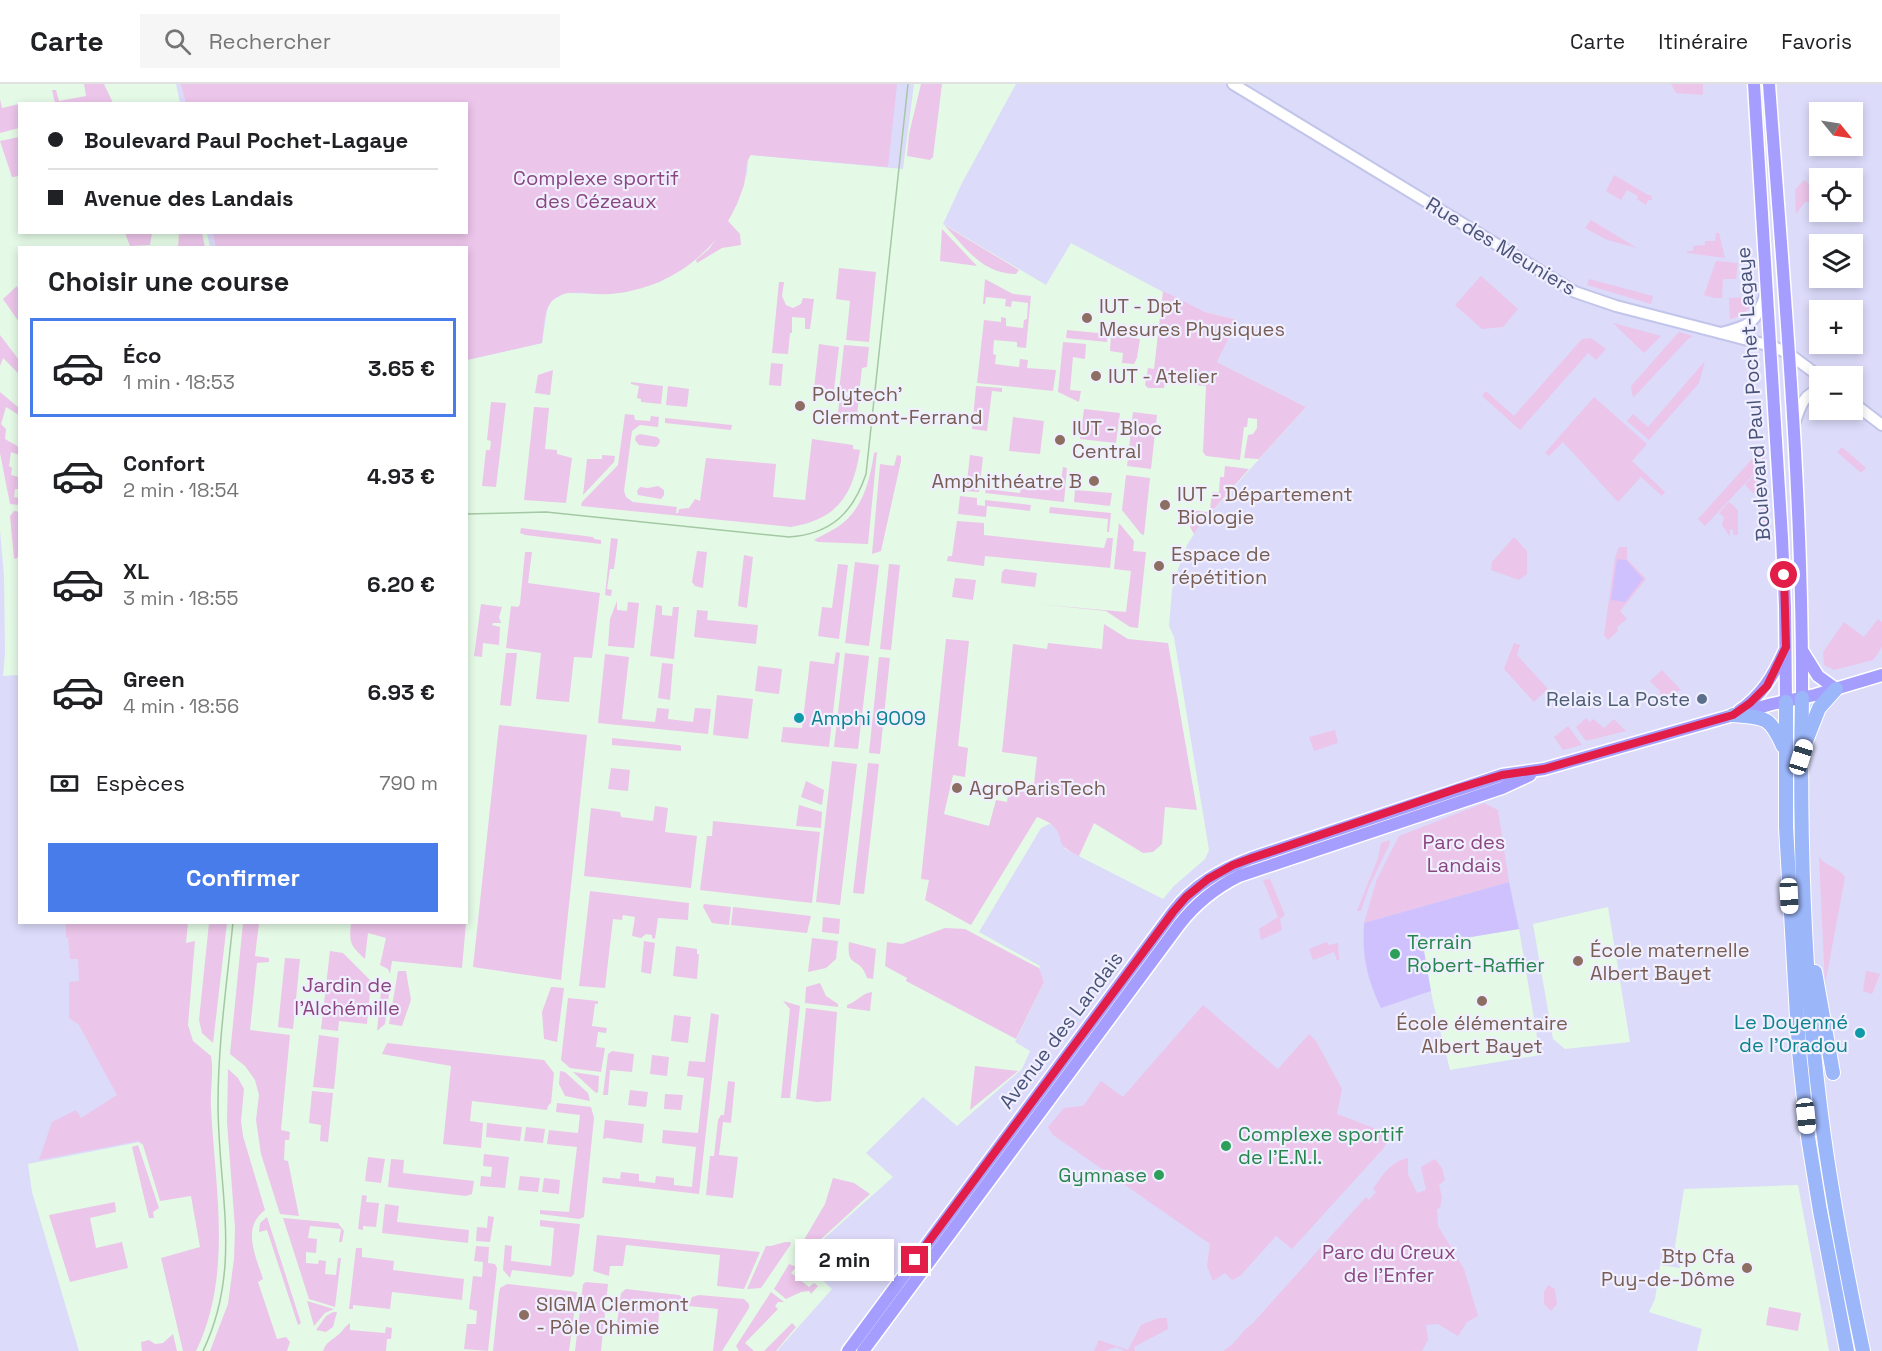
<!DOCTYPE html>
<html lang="fr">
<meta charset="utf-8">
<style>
:root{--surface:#fff;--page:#f6f6f6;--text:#202124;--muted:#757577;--line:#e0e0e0;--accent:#487ceb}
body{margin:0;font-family:"Space Grotesk",sans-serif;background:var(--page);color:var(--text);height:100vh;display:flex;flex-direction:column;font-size:22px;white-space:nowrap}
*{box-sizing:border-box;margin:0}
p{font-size:20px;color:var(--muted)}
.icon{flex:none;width:33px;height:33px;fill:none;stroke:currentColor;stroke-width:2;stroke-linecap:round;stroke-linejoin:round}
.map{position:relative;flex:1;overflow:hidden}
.details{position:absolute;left:18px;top:162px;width:450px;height:678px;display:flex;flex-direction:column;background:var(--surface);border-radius:0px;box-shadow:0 3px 9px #0003}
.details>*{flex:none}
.guide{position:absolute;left:18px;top:18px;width:450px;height:132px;border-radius:0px;box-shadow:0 3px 9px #0003;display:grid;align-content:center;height:132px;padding:0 30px;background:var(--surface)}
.needle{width:39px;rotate:120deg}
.controls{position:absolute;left:1809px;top:18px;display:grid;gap:12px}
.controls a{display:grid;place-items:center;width:54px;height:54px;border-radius:0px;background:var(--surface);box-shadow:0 3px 9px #0003;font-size:30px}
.end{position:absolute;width:27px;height:27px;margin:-14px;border:8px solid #e11d48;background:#fff;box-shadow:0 0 0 3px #fff}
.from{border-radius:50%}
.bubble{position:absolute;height:42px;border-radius:0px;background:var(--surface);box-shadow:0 3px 9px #0003;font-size:20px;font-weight:700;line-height:42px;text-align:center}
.car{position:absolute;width:18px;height:36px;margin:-18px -9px;border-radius:8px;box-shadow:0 0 4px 2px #0007;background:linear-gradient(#fff 24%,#345 0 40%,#fff 0 76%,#345 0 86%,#fff 0)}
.guide b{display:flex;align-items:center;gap:21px;height:57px;font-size:22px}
.guide b+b{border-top:2px solid var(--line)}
.guide i{width:15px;height:15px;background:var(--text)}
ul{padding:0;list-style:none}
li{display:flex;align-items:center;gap:18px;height:99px;margin:0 12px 9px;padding:0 18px;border:3px solid transparent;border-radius:0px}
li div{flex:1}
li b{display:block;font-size:22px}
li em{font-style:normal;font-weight:700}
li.active{border-color:var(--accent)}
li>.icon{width:54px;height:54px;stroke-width:1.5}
h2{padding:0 30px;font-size:27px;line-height:72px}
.pay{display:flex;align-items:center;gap:15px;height:66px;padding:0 30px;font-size:22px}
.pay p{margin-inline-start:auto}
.primary-button{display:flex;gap:12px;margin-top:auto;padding:12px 30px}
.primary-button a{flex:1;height:69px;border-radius:0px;background:var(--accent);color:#fff;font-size:24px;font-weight:700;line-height:69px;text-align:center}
header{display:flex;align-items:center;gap:36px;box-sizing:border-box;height:84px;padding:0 30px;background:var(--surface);border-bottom:2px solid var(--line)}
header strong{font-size:28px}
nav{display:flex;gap:33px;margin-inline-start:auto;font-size:21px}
.search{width:420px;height:54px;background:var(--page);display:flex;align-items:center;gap:15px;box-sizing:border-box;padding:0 21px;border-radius:0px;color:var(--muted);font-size:22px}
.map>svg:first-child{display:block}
.residential{fill:#dcdbfa;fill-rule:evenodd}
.education{fill:#e4fae6}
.green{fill:#ecc5ea}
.sand{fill:#cfc1fe}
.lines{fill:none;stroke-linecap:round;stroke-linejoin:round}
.secondary-casing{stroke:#c2c5ea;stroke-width:14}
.primary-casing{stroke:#fff;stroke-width:15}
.highway-casing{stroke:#fff;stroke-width:16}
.secondary{stroke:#fff;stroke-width:10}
.primary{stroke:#a69efe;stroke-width:12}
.highway{stroke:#9cb6fa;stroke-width:14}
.tram{stroke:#a4c8a4;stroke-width:1.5}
.route{stroke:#e11d48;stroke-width:8}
.education-dot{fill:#8d6e63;stroke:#f0efff;stroke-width:2}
.service-dot{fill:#5c6f8a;stroke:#f0efff;stroke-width:2}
.culture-dot{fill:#0f9aa8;stroke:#f0efff;stroke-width:2}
.leisure-dot{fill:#2e9e5b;stroke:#f0efff;stroke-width:2}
.labels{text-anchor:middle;stroke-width:4.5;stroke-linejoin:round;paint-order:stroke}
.park-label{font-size:20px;fill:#8b4680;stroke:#f0efff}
.street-label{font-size:20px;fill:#4a5379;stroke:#f0efff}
.education-label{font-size:20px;fill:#785e54;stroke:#f0efff;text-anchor:start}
.service-label{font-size:20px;fill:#4e5e75;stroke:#f0efff;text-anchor:end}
.culture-label{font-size:20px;fill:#0d838f;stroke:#f0efff;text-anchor:start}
.leisure-label{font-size:20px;fill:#27864d;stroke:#f0efff;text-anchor:start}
</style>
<header>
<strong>Carte</strong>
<div class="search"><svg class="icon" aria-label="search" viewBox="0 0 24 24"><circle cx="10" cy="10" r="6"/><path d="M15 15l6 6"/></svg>Rechercher</div>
<nav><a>Carte</a><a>Itinéraire</a><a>Favoris</a></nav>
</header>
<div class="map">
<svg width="1882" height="1267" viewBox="0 0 1882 1267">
<rect width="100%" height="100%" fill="#e9e7fd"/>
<!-- residential -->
<path class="residential" d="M0,0h1882v1267h-1882zM20,20h446v128h-446zM1820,28h32v34h-32zM1820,94h32v34h-32zM1820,160h32v34h-32zM20,164h446v674h-446zM1820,226h32v34h-32zM1820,292h32v34h-32z"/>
<!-- education -->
<g class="education">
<polygon points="0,0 176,0 180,19 20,20 20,148 207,149 210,163 20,164 20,591 3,592 5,569 4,492 0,446"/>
<polygon points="914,0 1016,0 962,99 943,140 1046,201 1071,159 1178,216 1205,228 1238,236 1217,278 1306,323 1200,441 1187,461 1179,482 1172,506 1169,542 1174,553 1209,766 1205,775 1174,802 1163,815 1065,765 1059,748 1053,741 1049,740 1041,744 979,848 1040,882 1039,885 1044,898 1015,958 1030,967 1022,985 957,1042 923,1013 866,1069 893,1093 800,1176 832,1205 777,1267 79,1267 32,1108 28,1080 140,1058 122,983 127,839 466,838 467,276 542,259 547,226 551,217 565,209 609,210 626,208 660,198 692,178 708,164 722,146 737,120 747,89 748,74 751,71 903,85"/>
<polygon points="1608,823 1630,958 1565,965 1553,955 1533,840"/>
<polygon points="1519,845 1540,971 1450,986 1433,918 1422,861"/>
<polygon points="1798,1101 1829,1267 1697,1267 1702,1245 1649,1228 1655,1215 1660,1181 1680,1184 1675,1162 1684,1105"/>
</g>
<!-- green -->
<g class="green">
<polygon points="84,0 104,0 113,19 55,19 52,6 56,6 59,17 86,12"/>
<path d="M181,0h716l-9,83 -137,-12c-6,6 -5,21 -7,30 -7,22 -20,47 -36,63 -26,27 -61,43 -98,46 -18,2 -42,-8 -57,6 -10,9 -9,30 -11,43l-75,17 -1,-112 -250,-1 -3,-14 253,-1v-128l-280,-1z"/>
<polygon points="921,0 942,0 933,73 930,76 907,72 909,50"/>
<polygon points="1671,0 1703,0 1703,11 1676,9"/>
<polygon points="0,15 2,24 19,20 19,44 0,49"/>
<polygon points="19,53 19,92 12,93 0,57"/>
<polygon points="1614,91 1648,111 1651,111 1652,116 1648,116 1646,121 1637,115 1638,112 1627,106 1621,116 1606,107"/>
<polygon points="1804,96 1809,100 1819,100 1819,117 1805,118 1796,130 1795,106"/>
<polygon points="1591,136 1637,164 1607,156 1585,144"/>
<polygon points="728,137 740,150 741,161 722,164 697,179 696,176 709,165"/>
<path d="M944,141l75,45 -3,4c-35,-1 -49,-25 -72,-49z"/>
<polygon points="942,145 977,182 940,177"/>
<polygon points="125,149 152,149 150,161 130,162"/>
<polygon points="179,149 202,149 205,163 178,163"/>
<polygon points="1716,149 1719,149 1725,174 1687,169 1687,167 1693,167 1693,162 1705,161 1705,157 1715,157"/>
<polygon points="1716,177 1738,179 1736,195 1723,195 1722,214 1715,214 1704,211"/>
<polygon points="839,184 876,188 869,258 846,256 850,217 836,215"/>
<polygon points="1481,192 1518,225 1503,243 1482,245 1455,221"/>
<polygon points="985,195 1013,210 1031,212 1026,264 1017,263 1017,258 994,256 993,270 996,271 995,280 1019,283 1020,275 1028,276 1027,284 1056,286 1053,307 977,299 984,236 1001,238 1001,233 1006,234 1006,242 1023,244 1024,236 1027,235 1028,219 1012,217 1011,223 1005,222 1006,215 986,213 985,220 983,220"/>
<polygon points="1589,195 1653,212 1651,220 1587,201"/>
<polygon points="779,198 784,198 782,212 786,221 793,224 801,220 803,214 814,215 810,245 805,245 805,234 792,233 792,249 790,249 788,270 772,269"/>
<polygon points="17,202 19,207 19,238 3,215"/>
<polygon points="1163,207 1205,228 1238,236 1217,278 1306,323 1259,375 1244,374 1248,351 1253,350 1257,344 1257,335 1248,334 1247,343 1244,343 1240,376 1206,372 1203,368 1206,302 1165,298 1164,304 1148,304 1145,301 1148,284 1154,285"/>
<path d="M1752,213c-1,15 -9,19 -22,22l-1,-21z"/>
<polygon points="1613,239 1661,252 1644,269"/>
<polygon points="1067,246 1108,250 1107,258 1066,254"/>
<polygon points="1679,248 1693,252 1688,255 1633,314 1631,302"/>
<polygon points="1111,250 1140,255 1137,274 1134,280 1122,279 1123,269 1110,267"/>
<polygon points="0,251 19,276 19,290 3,274 0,282"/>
<polygon points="1591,254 1606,265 1596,276 1588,269 1520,346 1482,312 1486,307 1514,332 1582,255"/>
<polygon points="1063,258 1086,260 1085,275 1073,273 1070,306 1081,307 1079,318 1058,308"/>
<polygon points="819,260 839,263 834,306 814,304"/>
<polygon points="844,261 869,263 867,283 862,284 859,310 839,307"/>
<polygon points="1705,277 1699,299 1649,356 1627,337 1633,330 1648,343"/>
<polygon points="771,279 783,280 781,302 769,301"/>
<polygon points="553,286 550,311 535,309 538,291"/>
<polygon points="631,298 663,302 661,320 641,318 641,315 637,314 639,302 631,300"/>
<polygon points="668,302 689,305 687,323 666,321"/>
<polygon points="976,302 1002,304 1002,308 992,307 987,347 972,345"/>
<polygon points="0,308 19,324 19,331 6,323 1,340 6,345 5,355 19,363 19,371 11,368 9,382 12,384 11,391 19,393 19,405 15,405 14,413 19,414 19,421 10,420 0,369"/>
<polygon points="840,311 859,313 856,339 837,337"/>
<polygon points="1594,313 1647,360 1632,377 1665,408 1662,412 1641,393 1618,418 1563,358 1549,372 1545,369"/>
<polygon points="491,318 506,319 496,403 482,402 486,366 490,366 491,357 487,356"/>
<polygon points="534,323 549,324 545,365 557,366 557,370 572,374 566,419 524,416"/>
<polygon points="1084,325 1120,329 1116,359 1080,355"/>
<polygon points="1133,328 1157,331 1151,385 1127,382"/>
<path d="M625,330l9,1 1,5 15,1 1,-5 8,1 -1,10 -18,-2 -8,6 -8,60 2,6 7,5 44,5 -1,6h2l1,-4 10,-1 6,-9 5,2 6,-43 70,6 -3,33 32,3 7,-61 41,6v4l7,1c-7,45 -22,69 -69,77l-210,-21 1,-4 36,-37z"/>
<polygon points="1013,333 1044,337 1040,370 1009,367"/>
<polygon points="665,334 732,341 731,346 665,339"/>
<polygon points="640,350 657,353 660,356 659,360 656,363 639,361 635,356 636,352"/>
<polygon points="1764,362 1765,378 1705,442 1698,435"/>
<polygon points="1842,363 1866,384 1861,389 1837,368"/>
<path d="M877,368l-9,92 -50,-2 -4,-2c7,-4 15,-8 22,-12 26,-16 34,-47 38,-75z"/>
<polygon points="602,371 615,372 614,378 583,411 587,375 602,375"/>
<polygon points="897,371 901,372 901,377 881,467 872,470 880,380 894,382"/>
<polygon points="970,371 983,373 979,408 966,407"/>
<polygon points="1764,380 1767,438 1761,438 1760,415 1745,401"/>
<polygon points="1225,382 1249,385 1200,441 1194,450 1190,443 1192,426 1207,428 1210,426 1212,408 1219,408 1220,393 1224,393"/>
<polygon points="1063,383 1067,384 1064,418 985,409 986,405 1020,409 1021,404 1032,405 1032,401 1060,404"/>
<polygon points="1126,391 1150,394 1144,451 1141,450 1122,426"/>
<polygon points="658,402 664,406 664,411 661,415 638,411 637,407 640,403 648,404"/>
<polygon points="1075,406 1112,409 1110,422 1074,418"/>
<polygon points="960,412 977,414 977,421 985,422 985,416 1031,421 1030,427 987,422 986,433 958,430"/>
<polygon points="1729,418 1738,426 1738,451 1733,451 1733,446 1730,445 1730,453 1722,441 1724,433 1719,429"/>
<polygon points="1050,423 1111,429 1109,448 1107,448 1108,435 1049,429"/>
<polygon points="14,427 20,428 19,471 16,475 14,474 10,432"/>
<polygon points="957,437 984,439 984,451 1104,464 1107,454 1113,454 1110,484 985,472 984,482 947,477 948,472 952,472"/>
<polygon points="1119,439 1134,457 1133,467 1146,468 1138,544 1130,543 1106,527 1037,520 1126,528 1131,487 1114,485"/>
<polygon points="521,444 593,453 594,455 601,456 601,460 525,451 520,449"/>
<polygon points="1514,453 1527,467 1527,490 1519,496 1491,486 1492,478"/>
<polygon points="611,454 618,455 614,485 610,485 607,505 612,506 611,512 605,511"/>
<polygon points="1619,463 1627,463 1627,475 1646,495 1620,527 1627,535 1617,543 1618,547 1608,556 1604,551 1615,474"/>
<polygon points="697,467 707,468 703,504 695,502 692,498"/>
<polygon points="525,468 532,468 528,499 600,509 592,574 574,573 569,618 536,615 541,569 506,564 511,522 518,523 520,520"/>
<polygon points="744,471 753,473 747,524 738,522"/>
<polygon points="855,478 879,481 869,562 845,559"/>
<polygon points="838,480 848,481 839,555 818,552 822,523 832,524"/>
<polygon points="889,480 900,481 891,566 880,565"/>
<polygon points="1005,485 1037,489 1035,503 1001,499 1002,488"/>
<polygon points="955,494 976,496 973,516 952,513"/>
<polygon points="617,517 617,526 627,527 628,518 639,519 634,564 608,562 610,535"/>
<polygon points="481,520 502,523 499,533 501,539 493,539 492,541 500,543 499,561 483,559 482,573 474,572"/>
<polygon points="656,521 662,522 662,531 672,532 673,523 679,523 674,575 650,572"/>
<polygon points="697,526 708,527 707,536 758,541 756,560 694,553"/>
<polygon points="1878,535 1882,538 1882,563 1873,576 1834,586 1824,581 1823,568 1844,538 1864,553"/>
<path d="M1104,540l24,15 40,4 29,167 -32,-3 -3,37 -9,8 -10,1 -49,-30 -15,33c-28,-13 -12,-16 -25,-29 -4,-5 -12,-8 -17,-10l-66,108 -46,-25 4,-20 -8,-1 25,-240 23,2 -11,105 10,2 -3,29 -12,-2 -9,39 45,12 7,-26 11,2 2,-14 24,6 4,-37 -35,-5 11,-108 34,5 1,-6 54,6z"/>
<polygon points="1514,559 1520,561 1517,571 1548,605 1534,618 1504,585"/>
<polygon points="836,568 840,569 829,663 781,658 783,643 802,644 810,577 834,580"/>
<polygon points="506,569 517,569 511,622 500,621"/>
<polygon points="845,569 869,572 858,665 834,663"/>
<polygon points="605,570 629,573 622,635 655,638 657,624 669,625 668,635 693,638 695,624 711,625 708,650 598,639"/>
<polygon points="879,573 890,574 880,670 869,669"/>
<polygon points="662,579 673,580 670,616 658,614"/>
<polygon points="758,582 782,585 779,610 755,607"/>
<polygon points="1662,586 1681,606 1660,613 1660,607 1650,597"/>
<polygon points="717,611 753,615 748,655 713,651"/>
<polygon points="1586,634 1590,638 1593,635 1604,644 1614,635 1626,647 1586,657 1576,643"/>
<polygon points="499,641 587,651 561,896 473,883"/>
<polygon points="1568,642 1582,661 1563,666 1554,653"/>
<polygon points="1335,646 1338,659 1314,667 1309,653"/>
<polygon points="612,654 679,661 681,662 681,667 612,661"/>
<polygon points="832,677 857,680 840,821 816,818"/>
<polygon points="868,679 879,680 864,810 853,809"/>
<polygon points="611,684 630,686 628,707 608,705"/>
<polygon points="806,697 824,706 822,721 801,713"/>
<polygon points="1484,719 1498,726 1509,798 1364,839 1377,795 1399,752"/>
<polygon points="799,721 822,728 821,744 796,742"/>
<polygon points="655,722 668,724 665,748 697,752 691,804 584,792 591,724 620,728 621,733 653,737"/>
<polygon points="713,737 820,748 812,819 700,806 707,752 712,752"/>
<polygon points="1389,756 1390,759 1369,803 1361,827 1357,827 1378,774 1381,759"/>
<path d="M1819,773c7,9 20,11 26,20l-20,108z"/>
<polygon points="1270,795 1285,831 1280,835 1282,846 1261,856 1259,845 1278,833 1263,796"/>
<polygon points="590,807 689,819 688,836 658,834 655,855 652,854 652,851 646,850 641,854 632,852 635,833 623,831 622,836 613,835 605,904 579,902"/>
<polygon points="704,820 731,823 729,841 712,839 703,823"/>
<polygon points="733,823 811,832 807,849 731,841"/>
<polygon points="823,833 840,835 839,850 822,848"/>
<path d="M66,839h122l-2,20 9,-2 -7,84 5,16 18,15c3,16 -1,34 0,51 4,82 22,167 -15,244h-13l-22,-93 39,-11 -9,-51 -31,5 -17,-56 -5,-4 -99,19 13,-38 24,-12 5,8 36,-23 -38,-70 -10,-7v-36l10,-1 -1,-22h-8l-2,-21 -2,-1z"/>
<polygon points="209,839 227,839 213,959 202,949 199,936"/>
<polygon points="243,839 259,839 255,872 269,874 269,878 257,879 250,946 290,951 281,1046 290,1048 289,1056 285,1056 284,1076 288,1077 299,1132 280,1130 261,1070 256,1036 259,1011 255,996 245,982 230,970"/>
<path d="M351,839h115l-4,45 -70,-7 -2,13 -2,-5 -8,-4 6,-27 -18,-5 -3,26c-15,-14 -16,-16 -14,-36z"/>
<polygon points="945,844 965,845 1039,884 1044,898 1016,955 906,897 907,894 885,882 887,858 902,860"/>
<polygon points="812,854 838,857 836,875 826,884 808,888"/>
<polygon points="644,857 655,859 651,890 641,888"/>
<path d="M849,858l27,7 -3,30 -6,-1c-7,-23 -21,-8 -18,-36z"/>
<polygon points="1327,858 1328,861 1338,859 1339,876 1337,876 1334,868 1313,876 1309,865"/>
<polygon points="676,862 697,865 697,870 699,870 697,895 673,892"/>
<polygon points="330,867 343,869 371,897 367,940 339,937 338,947 321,945"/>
<polygon points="285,874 300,875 293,945 278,943"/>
<polygon points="398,887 406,887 411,916 402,942 389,940"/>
<polygon points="1866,887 1880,890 1872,910 1863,907"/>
<polygon points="820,899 826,912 838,920 838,923 805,919 806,903"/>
<polygon points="551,903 564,904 557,958 544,955 542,928"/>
<polygon points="381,907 389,910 385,940 377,947"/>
<path d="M872,908l-2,19 -23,-3v-3c10,-3 15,-12 25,-13z"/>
<polygon points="568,914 598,917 598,920 595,920 592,942 607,944 606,949 598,948 596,963 605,964 601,988 570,984 561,976"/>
<polygon points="783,917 800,922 790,1014 781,1014 790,925"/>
<polygon points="1203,921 1278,985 1309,950 1316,957 1342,1005 1337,1030 1392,1051 1382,1066 1292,1165 1276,1152 1240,1192 1232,1196 1225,1189 1213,1197 1207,1182 1210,1160 1053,1051 1048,1043 1064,1024 1083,1022 1101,997 1123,1013"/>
<polygon points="806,924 837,928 831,1017 817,1018 796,1015"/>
<polygon points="711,929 719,931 699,1110 602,1099 603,1093 620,1095 621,1088 639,1090 639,1097 655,1099 656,1092 674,1094 674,1101 692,1103 696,1063 662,1059 663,1046 698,1049 704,994 687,992 689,977 705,978"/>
<polygon points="674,931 691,933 688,959 671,957"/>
<polygon points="319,951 339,954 334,1005 313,1003"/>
<polygon points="387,959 544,976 554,989 551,1019 548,1022 547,1026 472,1017 470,1037 483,1039 481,1064 443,1060 451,982 382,970"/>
<polygon points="612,967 634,970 632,988 610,986 608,1011 603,1011 608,970"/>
<polygon points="652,971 669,973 667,992 650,990"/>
<polygon points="975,982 1018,987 970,1026"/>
<path d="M228,985l10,9 6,11 -3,32 2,15 22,74c-24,18 -9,46 -2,69l-5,3 19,57 9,-2 4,5 -3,9h-77l18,-47 6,-45 1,-31 -8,-106z"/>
<polygon points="560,987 565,988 588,1009 590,1017 565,1012 559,1000"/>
<polygon points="573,988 599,992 598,1008 596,1009"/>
<polygon points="728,997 735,998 731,1039 723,1038 719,1071 738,1073 733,1114 706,1111 710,1072 714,1072 718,1036 721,1031 724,1031"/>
<polygon points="630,1006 648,1008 646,1023 628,1021"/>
<polygon points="312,1007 333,1009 328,1058 320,1057 321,1041 309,1039"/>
<polygon points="665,1010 683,1011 681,1026 664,1025"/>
<polygon points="557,1019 591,1023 594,1034 584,1133 579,1135 540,1130 540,1126 569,1128 577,1063 547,1060 549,1046 578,1049 580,1031 556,1028"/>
<polygon points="605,1036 644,1040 642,1059 607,1054 603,1055"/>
<polygon points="487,1039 522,1043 520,1057 486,1053"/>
<polygon points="526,1043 545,1045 543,1059 524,1057"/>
<polygon points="138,1061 159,1124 153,1128 154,1134 149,1134 132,1063"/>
<polygon points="484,1070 509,1073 505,1104 480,1102 481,1092 491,1093 492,1083 483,1082"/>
<polygon points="368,1073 385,1075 381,1099 365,1097"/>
<path d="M1408,1074v16l9,19 9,-3 -5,-23 14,-8 7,9 3,12 -6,5 3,12 -2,11 -3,1 1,17 26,43 14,47 -11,6 -9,14 -20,-12 -12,1 2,15 -6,11h-199c13,-7 18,-20 30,-28l113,-126 3,3 7,-8 -3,-3c9,-13 18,-28 35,-31z"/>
<polygon points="391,1075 404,1076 403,1089 474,1097 472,1110 466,1112 388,1103"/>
<polygon points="520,1092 540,1094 538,1108 518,1106"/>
<polygon points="544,1094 560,1096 559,1110 542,1108"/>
<polygon points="833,1094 854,1099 870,1110 804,1171 798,1166 825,1120"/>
<polygon points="362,1111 367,1112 366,1118 379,1119 376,1143 363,1142 363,1146 358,1145"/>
<polygon points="115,1118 116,1128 90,1134 96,1164 122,1158 128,1184 70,1198 49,1131"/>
<polygon points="385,1120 399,1122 397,1138 469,1146 468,1159 382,1149"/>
<polygon points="488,1132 494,1133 490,1158 476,1157 477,1143 487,1144"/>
<polygon points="267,1133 301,1239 298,1241 267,1146 259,1148 260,1139"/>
<polygon points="283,1134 338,1139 344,1147 342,1158 339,1158 341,1145 310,1142 308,1154 317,1155 316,1169 306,1168 306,1179 318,1180 319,1176 326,1177 325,1190 336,1191 338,1174 341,1174 335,1223 309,1215"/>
<polygon points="540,1136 580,1140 574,1190 571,1193 512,1186 510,1194 503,1186 505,1161 512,1162 511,1177 551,1182 554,1144 540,1142"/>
<polygon points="597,1151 760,1168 744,1205 717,1202 720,1171 626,1161 623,1182 610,1182 609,1192 593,1187"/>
<polygon points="785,1158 790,1158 791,1160 761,1204 747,1205 766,1162 771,1162"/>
<polygon points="476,1162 489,1163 488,1179 495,1180 497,1184 488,1267 464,1265 467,1240 476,1240 477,1227 469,1225 473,1192 482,1193 483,1178 474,1177"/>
<polygon points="356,1164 362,1164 362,1173 394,1177 393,1186 464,1195 462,1216 392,1208 390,1225 353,1221 353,1225 349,1225"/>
<polygon points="789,1180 796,1183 791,1189 809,1203 814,1199 818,1202 811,1210 809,1207 801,1208 786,1215 774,1205"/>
<polygon points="586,1198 608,1200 601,1267 575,1267 583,1200"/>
<polygon points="507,1200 577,1208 569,1267 493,1267 499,1209 500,1204"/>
<polygon points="1548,1201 1555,1205 1557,1220 1551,1227 1544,1220 1544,1208"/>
<polygon points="626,1205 679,1211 682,1213 681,1222 660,1220 657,1251 616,1246 621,1209"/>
<polygon points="771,1208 784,1218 778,1218 775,1222 778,1225 745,1259 754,1267 739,1267 736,1262"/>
<polygon points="699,1211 744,1215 749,1220 749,1224 722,1267 713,1267 718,1225 689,1222 692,1213"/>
<polygon points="307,1217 334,1225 325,1229 314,1242"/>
<polygon points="1769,1223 1801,1229 1798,1247 1766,1241"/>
<polygon points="333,1228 337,1228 333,1243 326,1248 316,1246 326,1232"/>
<polygon points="1159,1234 1167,1234 1168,1245 1134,1263 1135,1267 1125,1267 1116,1263 1105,1267 1094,1267 1099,1256 1128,1266 1141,1241"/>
<path d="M350,1239v7l35,3 1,-6 6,1 -1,11h-4l-1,12h-63c3,-9 8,-10 15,-16 5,-4 6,-8 12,-12z"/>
<polygon points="792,1239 796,1243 776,1267 764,1267"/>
<polygon points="173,1250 177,1267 142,1267 141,1258 149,1256 155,1260 163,1259"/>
</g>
<!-- sand -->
<g class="sand">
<polygon points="1617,475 1626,476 1643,495 1625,518 1611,516"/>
<path d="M1509,798l10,47 -96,16 8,46 -50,17c-14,-30 -19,-51 -17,-85z"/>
</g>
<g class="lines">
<!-- secondary casing -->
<g class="secondary-casing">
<g id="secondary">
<polyline points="1233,0 1575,208 1616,222 1771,262 1788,269 1820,293"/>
<path d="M1721,249c29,-7 35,-10 45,-39"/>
<polyline points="1852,318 1882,341"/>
<path d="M1794,340c6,-15 8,-30 26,-34"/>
</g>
</g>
<!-- primary casing -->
<g class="primary-casing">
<g id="primary">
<polyline points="1754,0 1782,454 1785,522 1786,618"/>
<path d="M1769,0c15,205 34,409 33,614"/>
<polyline points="1803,568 1818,592 1836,605"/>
<path d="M1739,627c23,-16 34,-35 45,-59"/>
<path d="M848,1267l325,-439c21,-27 47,-42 79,-54l229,-76 21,-7 42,-6 228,-65 43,-9 67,-20"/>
<path d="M863,1267l316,-426c17,-22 36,-37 60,-49l263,-88 28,-13"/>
</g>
</g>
<!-- highway casing -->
<g class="highway-casing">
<g id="highway">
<path d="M1802,614c-3,146 2,294 22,439 10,72 24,143 39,214"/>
<polyline points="1786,618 1786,743 1799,967 1808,1053 1820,1127 1847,1267"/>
<path d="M1733,631c32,3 36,0 50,31"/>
<polyline points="1806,657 1819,624 1836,605"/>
<polyline points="1815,888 1833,989"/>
</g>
</g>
<!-- secondary -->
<use href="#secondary" class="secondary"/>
<!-- primary -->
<use href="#primary" class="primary"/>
<!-- highway -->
<use href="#highway" class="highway"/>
<!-- tram -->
<g class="tram">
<path d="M466,430l80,-2 243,25c42,-3 64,-24 77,-63l42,-390"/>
<path d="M203,1267c40,-84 15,-160 15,-247 0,-61 9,-121 15,-182"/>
</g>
</g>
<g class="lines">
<!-- route -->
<polyline class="route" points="915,1176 1173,828 1186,813 1208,795 1233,781 1252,774 1459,704 1502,691 1544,685 1733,631 1750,619 1767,602 1786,563 1784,491"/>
</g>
<!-- markers -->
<g class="education-dot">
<circle cx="1087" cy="234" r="6"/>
<circle cx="1096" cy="292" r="6"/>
<circle cx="800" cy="322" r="6"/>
<circle cx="1060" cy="356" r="6"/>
<circle cx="1094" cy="397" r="6"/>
<circle cx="1165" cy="421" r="6"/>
<circle cx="1159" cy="482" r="6"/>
<circle cx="957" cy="704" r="6"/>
<circle cx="1578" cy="877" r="6"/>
<circle cx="1482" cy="917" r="6"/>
<circle cx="1747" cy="1184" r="6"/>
<circle cx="524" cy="1231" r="6"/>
</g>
<circle class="service-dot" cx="1702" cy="615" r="6"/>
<g class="culture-dot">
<circle cx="799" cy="634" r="6"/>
<circle cx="1860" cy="949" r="6"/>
</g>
<g class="leisure-dot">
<circle cx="1395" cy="870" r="6"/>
<circle cx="1226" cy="1062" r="6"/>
<circle cx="1159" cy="1091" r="6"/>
</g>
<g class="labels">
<!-- park labels -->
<g class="park-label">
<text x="596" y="101">Complexe sportif<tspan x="596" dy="23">des Cézeaux</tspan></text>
<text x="1464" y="765">Parc des<tspan x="1464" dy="23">Landais</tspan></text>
<text x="347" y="908">Jardin de<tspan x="347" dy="23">l'Alchémille</tspan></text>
<text x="1389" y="1175">Parc du Creux<tspan x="1389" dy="23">de l'Enfer</tspan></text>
</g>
<!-- street labels -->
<g class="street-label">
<text transform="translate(1501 162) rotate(31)" y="7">Rue des Meuniers</text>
<text transform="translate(1753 310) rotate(-94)" y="7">Boulevard Paul Pochet-Lagaye</text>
<text transform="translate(1061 946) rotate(-53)" y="7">Avenue des Landais</text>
</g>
<!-- education labels -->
<g class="education-label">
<text x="1099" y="229">IUT - Dpt<tspan x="1099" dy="23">Mesures Physiques</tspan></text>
<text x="1108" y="299">IUT - Atelier</text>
<text x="812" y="317">Polytech'<tspan x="812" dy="23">Clermont-Ferrand</tspan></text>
<text x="1072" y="351">IUT - Bloc<tspan x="1072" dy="23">Central</tspan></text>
<text x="1082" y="404" text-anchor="end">Amphithéatre B</text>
<text x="1177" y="417">IUT - Département<tspan x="1177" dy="23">Biologie</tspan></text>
<text x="1171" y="477">Espace de<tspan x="1171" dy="23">répétition</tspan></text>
<text x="969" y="711">AgroParisTech</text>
<text x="1590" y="873">École maternelle<tspan x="1590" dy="23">Albert Bayet</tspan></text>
<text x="1482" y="946" text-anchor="middle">École élémentaire<tspan x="1482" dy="23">Albert Bayet</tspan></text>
<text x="1735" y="1179" text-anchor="end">Btp Cfa<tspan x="1735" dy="23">Puy-de-Dôme</tspan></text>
<text x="536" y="1227">SIGMA Clermont<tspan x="536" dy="23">- Pôle Chimie</tspan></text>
</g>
<!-- service labels -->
<g class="service-label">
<text x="1690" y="622">Relais La Poste</text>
</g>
<!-- culture labels -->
<g class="culture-label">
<text x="811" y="641">Amphi 9009</text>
<text x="1848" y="945" text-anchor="end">Le Doyenné<tspan x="1848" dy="23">de l'Oradou</tspan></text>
</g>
<!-- leisure labels -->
<g class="leisure-label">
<text x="1407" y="865">Terrain<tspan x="1407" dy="23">Robert-Raffier</tspan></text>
<text x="1238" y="1057">Complexe sportif<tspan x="1238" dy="23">de l'E.N.I.</tspan></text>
<text x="1147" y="1098" text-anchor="end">Gymnase</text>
</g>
</g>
</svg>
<div class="controls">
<a><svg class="needle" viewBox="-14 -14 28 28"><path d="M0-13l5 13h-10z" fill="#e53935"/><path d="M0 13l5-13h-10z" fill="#757577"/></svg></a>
<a><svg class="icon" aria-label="locate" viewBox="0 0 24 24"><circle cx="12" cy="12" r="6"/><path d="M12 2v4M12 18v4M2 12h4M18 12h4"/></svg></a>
<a><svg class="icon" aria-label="layers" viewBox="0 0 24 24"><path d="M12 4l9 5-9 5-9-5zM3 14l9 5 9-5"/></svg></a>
<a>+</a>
<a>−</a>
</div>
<i class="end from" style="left:1784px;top:491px"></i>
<i class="end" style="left:915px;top:1176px"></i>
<div class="bubble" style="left:795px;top:1155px;width:99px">2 min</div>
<i class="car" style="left:1801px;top:673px;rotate:17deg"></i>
<i class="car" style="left:1789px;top:812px;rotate:177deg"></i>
<i class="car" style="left:1806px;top:1032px;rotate:174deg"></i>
<div class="guide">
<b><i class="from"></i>Boulevard Paul Pochet-Lagaye</b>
<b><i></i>Avenue des Landais</b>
</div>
<section class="details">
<h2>Choisir une course</h2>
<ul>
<li class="active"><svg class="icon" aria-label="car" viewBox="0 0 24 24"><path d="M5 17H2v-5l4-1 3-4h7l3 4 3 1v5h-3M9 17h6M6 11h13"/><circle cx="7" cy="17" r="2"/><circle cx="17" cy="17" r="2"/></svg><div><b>Éco</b><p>1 min · 18:53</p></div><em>3.65 €</em></li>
<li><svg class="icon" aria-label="car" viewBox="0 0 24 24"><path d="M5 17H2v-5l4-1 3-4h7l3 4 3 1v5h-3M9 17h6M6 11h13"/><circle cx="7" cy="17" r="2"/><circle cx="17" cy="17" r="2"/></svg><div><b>Confort</b><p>2 min · 18:54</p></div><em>4.93 €</em></li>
<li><svg class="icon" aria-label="car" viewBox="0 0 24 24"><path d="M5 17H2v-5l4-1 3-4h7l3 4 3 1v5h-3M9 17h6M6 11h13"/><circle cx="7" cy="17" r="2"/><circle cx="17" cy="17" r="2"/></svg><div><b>XL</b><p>3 min · 18:55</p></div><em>6.20 €</em></li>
<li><svg class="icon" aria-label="car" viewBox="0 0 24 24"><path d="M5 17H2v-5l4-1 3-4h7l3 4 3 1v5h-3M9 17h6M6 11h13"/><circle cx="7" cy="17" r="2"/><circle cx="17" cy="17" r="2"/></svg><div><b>Green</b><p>4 min · 18:56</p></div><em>6.93 €</em></li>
</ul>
<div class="pay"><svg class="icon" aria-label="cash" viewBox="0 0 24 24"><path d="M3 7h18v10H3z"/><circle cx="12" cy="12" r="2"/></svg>Espèces<p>790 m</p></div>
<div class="primary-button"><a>Confirmer</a></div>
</section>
</div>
